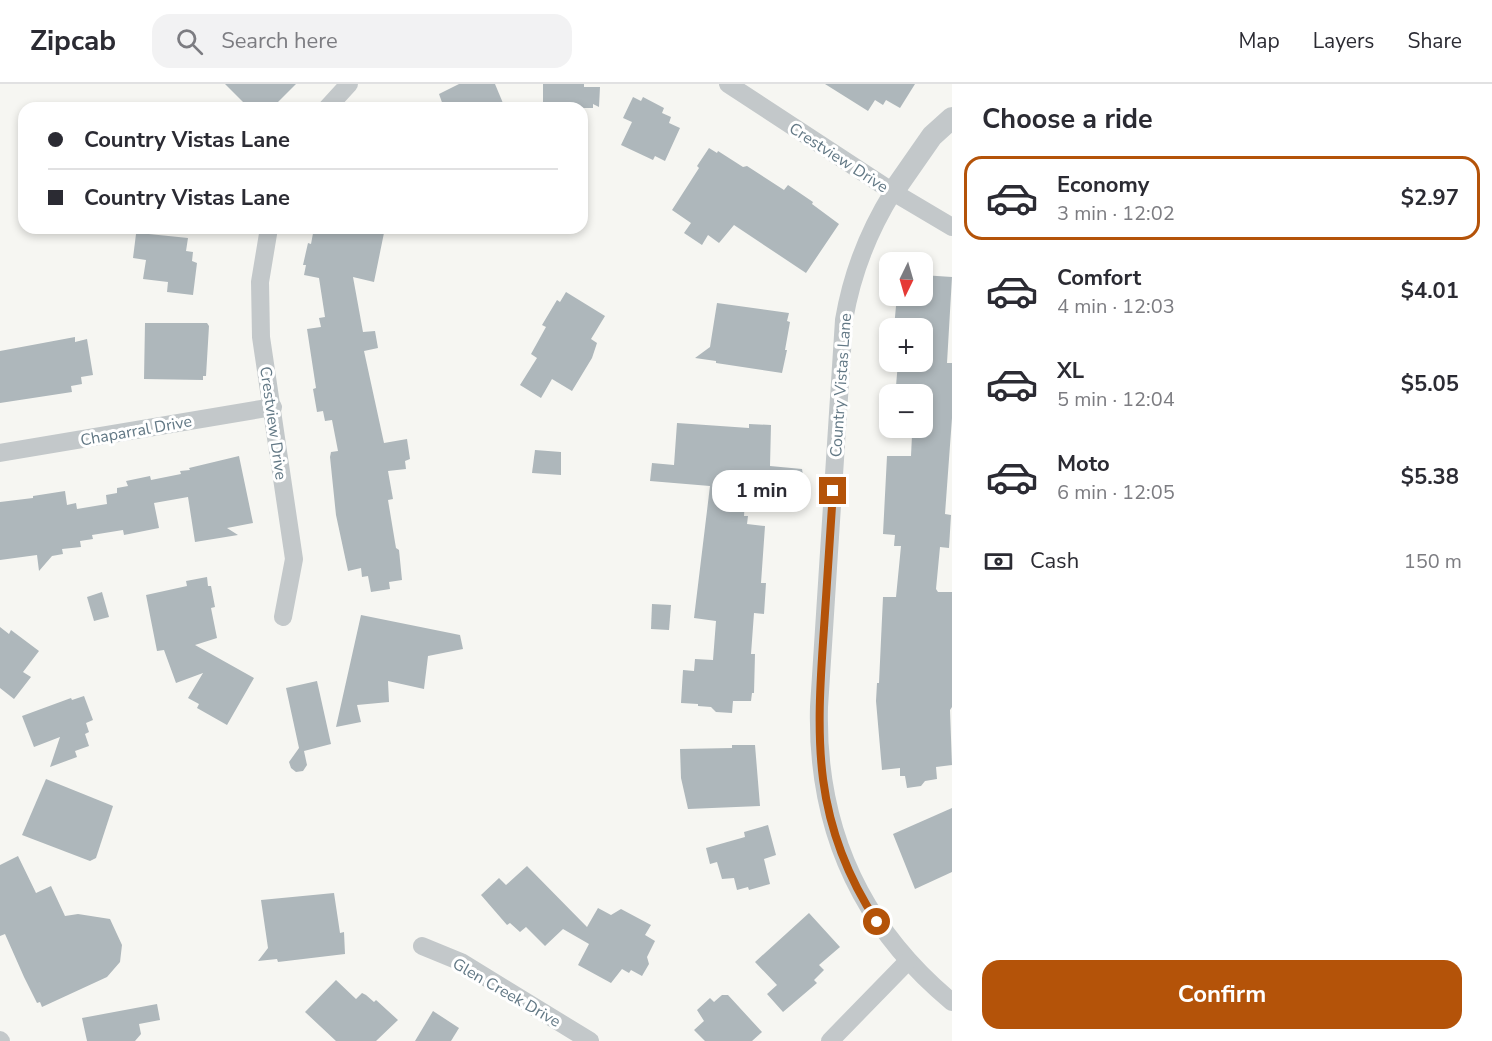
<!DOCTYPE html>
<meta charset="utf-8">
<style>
:root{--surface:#fff;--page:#f2f2f3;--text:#2b2b33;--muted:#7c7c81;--line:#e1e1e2;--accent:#b45309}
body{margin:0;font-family:"Nunito Sans",sans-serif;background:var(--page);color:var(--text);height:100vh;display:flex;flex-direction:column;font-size:22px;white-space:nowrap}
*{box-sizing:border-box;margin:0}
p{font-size:20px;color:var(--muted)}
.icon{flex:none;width:33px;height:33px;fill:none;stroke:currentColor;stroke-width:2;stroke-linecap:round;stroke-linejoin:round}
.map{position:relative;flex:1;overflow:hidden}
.side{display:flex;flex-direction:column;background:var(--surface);width:540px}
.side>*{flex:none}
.hud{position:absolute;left:18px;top:18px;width:570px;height:132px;border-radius:18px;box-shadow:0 3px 9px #0003;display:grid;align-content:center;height:132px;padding:0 30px;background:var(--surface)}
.needle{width:39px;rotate:185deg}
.buttons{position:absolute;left:879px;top:168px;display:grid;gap:12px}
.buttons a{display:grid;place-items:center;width:54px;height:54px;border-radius:12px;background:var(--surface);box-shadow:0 3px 9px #0003;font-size:30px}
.end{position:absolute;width:27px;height:27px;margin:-14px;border:8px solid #b45309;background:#fff;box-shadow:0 0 0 3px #fff}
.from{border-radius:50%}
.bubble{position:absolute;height:42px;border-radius:18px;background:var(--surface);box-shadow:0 3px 9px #0003;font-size:20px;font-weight:700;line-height:42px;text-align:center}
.hud b{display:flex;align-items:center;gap:21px;height:57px;font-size:22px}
.hud b+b{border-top:2px solid var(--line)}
.hud i{width:15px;height:15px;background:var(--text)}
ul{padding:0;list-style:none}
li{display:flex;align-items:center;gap:18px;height:84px;margin:0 12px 9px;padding:0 18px;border:3px solid transparent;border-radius:18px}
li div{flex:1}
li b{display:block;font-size:22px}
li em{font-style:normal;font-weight:700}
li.current{border-color:var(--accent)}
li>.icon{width:54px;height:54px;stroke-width:1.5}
h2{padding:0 30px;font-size:27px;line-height:72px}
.pay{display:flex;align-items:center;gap:15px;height:66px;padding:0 30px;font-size:22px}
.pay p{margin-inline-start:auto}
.button{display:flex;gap:12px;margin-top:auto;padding:12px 30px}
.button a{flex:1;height:69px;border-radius:18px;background:var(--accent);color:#fff;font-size:24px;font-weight:700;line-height:69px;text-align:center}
header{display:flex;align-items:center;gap:36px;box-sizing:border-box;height:84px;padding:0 30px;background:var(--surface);border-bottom:2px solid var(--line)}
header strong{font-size:28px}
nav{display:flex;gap:33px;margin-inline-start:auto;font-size:21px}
.search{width:420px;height:54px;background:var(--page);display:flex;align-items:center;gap:15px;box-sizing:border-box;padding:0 21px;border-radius:18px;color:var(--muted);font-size:22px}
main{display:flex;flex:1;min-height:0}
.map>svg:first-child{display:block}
.building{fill:#aeb7bb}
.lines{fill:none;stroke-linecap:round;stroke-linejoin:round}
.minor{stroke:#c3c8ca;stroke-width:18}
.tertiary{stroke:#c3c8ca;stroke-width:22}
.route{stroke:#b45309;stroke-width:8}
.labels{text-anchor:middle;stroke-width:6;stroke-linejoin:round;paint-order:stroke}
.street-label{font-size:16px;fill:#627885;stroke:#fff}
</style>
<header>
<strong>Zipcab</strong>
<div class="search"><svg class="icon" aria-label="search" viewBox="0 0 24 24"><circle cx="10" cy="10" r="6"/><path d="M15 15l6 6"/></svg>Search here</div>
<nav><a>Map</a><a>Layers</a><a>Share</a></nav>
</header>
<main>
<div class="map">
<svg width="952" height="957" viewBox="0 0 952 957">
<rect width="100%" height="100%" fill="#f6f6f2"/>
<!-- building -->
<g class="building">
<polygon points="225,0 296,0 272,24 249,24"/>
<polygon points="459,0 495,0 505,24 444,24 439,10"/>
<polygon points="543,0 584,0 584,3 600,3 599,23 593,20 593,24 543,24"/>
<polygon points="825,0 915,0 900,24 886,16 883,21 875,16 868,27"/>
<polygon points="633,13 641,17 643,13 664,24 662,29 671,33 669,39 680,44 665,77 655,72 653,76 621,61 632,38 623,34"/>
<polygon points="709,64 717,69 718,67 743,83 747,82 784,106 788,101 813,118 812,120 839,140 806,189 734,141 719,159 708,151 702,161 684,149 691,139 672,126 699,84 697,82"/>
<polygon points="314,144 385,144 374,198 353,193 363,248 375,247 378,264 364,267 384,359 407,355 410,375 405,377 406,385 388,387 393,415 388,416 396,464 399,466 402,496 389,498 390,505 371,508 368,492 362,493 361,484 348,487 336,431 330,373 331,368 338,367 332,336 325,337 323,327 317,328 313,305 316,304 307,245 321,243 319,234 325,233 319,194 304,191 306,181 303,181 308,159 311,160"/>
<polygon points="139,149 188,154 186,167 193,168 192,177 197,179 193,211 167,208 168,198 143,195 146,176 133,174 136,150"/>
<polygon points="922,191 952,193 947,279 952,279 952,334 945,430 951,431 949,464 940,463 936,505 938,508 952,508 952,623 950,626 952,681 936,683 937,695 925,697 921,702 907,704 905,692 900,692 900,684 882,686 876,617 877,599 879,599 883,513 896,513 901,462 894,462 895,451 883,450 887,372 911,372 912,351 922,352 922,310 905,310 906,303 896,302 898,278 922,278 922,244 894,244 896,222 898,217 910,218 910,212 922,212"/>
<polygon points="566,208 605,232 591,255 597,259 592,274 572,307 552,295 541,314 520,301 537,274 531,270 546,243 542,241 557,216 560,218"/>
<polygon points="717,219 789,229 787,237 790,238 785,266 787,266 782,289 716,279 716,277 695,274 710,263"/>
<polygon points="145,239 207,239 209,242 206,292 203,292 203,296 144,295"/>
<polygon points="75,253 75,258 87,255 93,291 81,293 82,300 71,302 72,308 0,319 0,267"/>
<polygon points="677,339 749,344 749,340 771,341 770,382 802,385 803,391 771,396 770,403 746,401 744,432 748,432 747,440 765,442 761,499 766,499 764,530 754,529 751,570 755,570 754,609 752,609 751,617 733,617 732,629 716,628 711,623 698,622 698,620 681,619 683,586 694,587 695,575 713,576 716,537 694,534 710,402 650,397 652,379 674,381"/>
<polygon points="535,366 561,368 561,391 532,389"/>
<polygon points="239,372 253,439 227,444 238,451 195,458 188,413 154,419 159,444 124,451 123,446 92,451 93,455 80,457 81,463 62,465 63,470 52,472 39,487 37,471 0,476 0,418 33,414 33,412 65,407 67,421 76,419 77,425 107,420 106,411 117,409 117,404 128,402 126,397 150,392 151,396 181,390 180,387 190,386 189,384"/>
<polygon points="207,493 208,502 211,502 215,523 211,524 217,554 195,561 254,594 227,641 197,624 199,620 188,614 203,589 176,599 164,566 157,567 146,511 187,502 186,497"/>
<polygon points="102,508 109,533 94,537 87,513"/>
<polygon points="652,520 671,521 669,546 651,545"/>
<polygon points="361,531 460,551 463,565 428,572 424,605 388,597 389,618 357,621 361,638 336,643"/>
<polygon points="0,543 9,550 11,546 39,567 23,588 31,593 14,615 0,604"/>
<polygon points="317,597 331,660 304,667 307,681 303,687 296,688 291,684 289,678 299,664 286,604"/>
<polygon points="84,612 93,636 86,639 89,648 85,650 89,662 75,667 77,673 50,683 60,653 34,663 22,632 71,614 72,616"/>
<polygon points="732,661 755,661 760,722 688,725 681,694 680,665 732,664"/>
<polygon points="46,695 113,722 96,774 90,777 22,751"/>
<polygon points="952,724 952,788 915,805 893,750"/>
<polygon points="768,741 776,771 764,775 770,800 749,806 748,803 737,806 734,794 722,795 717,778 710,780 706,764 745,753 744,748"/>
<polygon points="18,772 36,809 51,802 65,832 78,830 110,835 122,861 120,878 107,893 42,923 40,918 37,919 24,893 5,850 0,852 0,781"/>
<polygon points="527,782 587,843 598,824 611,831 621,825 651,841 645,851 655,857 647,873 649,880 642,892 631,886 629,889 622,885 611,899 578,881 589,860 563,845 545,862 526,843 520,848 510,839 507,841 481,811 499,794 506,801"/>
<polygon points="334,809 340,849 344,848 345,870 278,878 277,875 258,877 268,864 261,816"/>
<polygon points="809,829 840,863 819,881 824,886 814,896 817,899 783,928 767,910 777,901 755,878"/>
<polygon points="336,896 356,915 362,909 366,911 374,918 376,916 398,936 376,957 336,957 305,928"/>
<polygon points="722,911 728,911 762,948 752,957 705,957 694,946 704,937 697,926 710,914 714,918"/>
<polygon points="157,920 160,936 139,940 141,950 135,957 87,957 82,934"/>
<polygon points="433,927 459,944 451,957 415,957"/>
</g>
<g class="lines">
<!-- minor -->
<g class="minor">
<polyline points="728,0 893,108 952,143"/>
<polyline points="327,24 349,0"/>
<path d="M893,108c-25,40 -41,81 -49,128l-25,387c-3,120 40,218 133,295"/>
<polyline points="269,144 260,198 261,253 294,475 283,533"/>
<polyline points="0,369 273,323"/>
<polyline points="422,862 461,878 590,957"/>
<polyline points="0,956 1,957"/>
<polyline points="830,957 908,877"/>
</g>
<!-- tertiary -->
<polyline class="tertiary" points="893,108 932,52 952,34"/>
</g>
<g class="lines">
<!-- route -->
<path class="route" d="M833,407c-3,45 -6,91 -9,137 -8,112 -12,195 53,294"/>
</g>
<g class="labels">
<!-- street labels -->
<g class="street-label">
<text transform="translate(839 73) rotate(33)" y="6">Crestview Drive</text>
<text transform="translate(840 301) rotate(-86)" y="6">Country Vistas Lane</text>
<text transform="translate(274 339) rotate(82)" y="6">Crestview Drive</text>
<text transform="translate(136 346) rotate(-10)" y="6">Chaparral Drive</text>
<text transform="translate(507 908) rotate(30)" y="6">Glen Creek Drive</text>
</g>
</g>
</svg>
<div class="buttons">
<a><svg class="needle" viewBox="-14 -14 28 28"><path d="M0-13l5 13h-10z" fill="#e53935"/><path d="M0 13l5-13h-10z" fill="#7c7c81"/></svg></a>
<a>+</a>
<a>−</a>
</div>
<i class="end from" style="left:877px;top:838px"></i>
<i class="end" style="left:833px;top:407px"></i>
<div class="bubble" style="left:712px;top:386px;width:99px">1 min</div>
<div class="hud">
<b><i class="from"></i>Country Vistas Lane</b>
<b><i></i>Country Vistas Lane</b>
</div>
</div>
<section class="side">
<h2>Choose a ride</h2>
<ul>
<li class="current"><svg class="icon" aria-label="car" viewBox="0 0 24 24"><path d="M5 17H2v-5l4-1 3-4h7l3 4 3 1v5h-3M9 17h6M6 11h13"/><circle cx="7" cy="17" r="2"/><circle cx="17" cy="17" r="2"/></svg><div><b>Economy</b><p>3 min · 12:02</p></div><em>$2.97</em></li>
<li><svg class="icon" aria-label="car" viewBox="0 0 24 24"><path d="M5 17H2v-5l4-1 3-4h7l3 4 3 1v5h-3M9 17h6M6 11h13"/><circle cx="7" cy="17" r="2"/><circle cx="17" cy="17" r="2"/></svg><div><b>Comfort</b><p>4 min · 12:03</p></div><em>$4.01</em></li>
<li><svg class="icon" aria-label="car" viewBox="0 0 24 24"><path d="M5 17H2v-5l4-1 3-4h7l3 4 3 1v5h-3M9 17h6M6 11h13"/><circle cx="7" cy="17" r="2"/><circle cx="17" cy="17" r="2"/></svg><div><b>XL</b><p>5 min · 12:04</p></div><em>$5.05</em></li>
<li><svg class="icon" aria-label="car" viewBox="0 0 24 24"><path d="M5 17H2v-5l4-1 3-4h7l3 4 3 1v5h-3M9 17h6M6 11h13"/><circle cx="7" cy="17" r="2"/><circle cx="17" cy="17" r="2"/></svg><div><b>Moto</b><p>6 min · 12:05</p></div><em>$5.38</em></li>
</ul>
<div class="pay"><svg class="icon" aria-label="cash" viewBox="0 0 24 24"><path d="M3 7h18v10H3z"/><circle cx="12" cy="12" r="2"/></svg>Cash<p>150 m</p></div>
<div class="button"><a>Confirm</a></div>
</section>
</main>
